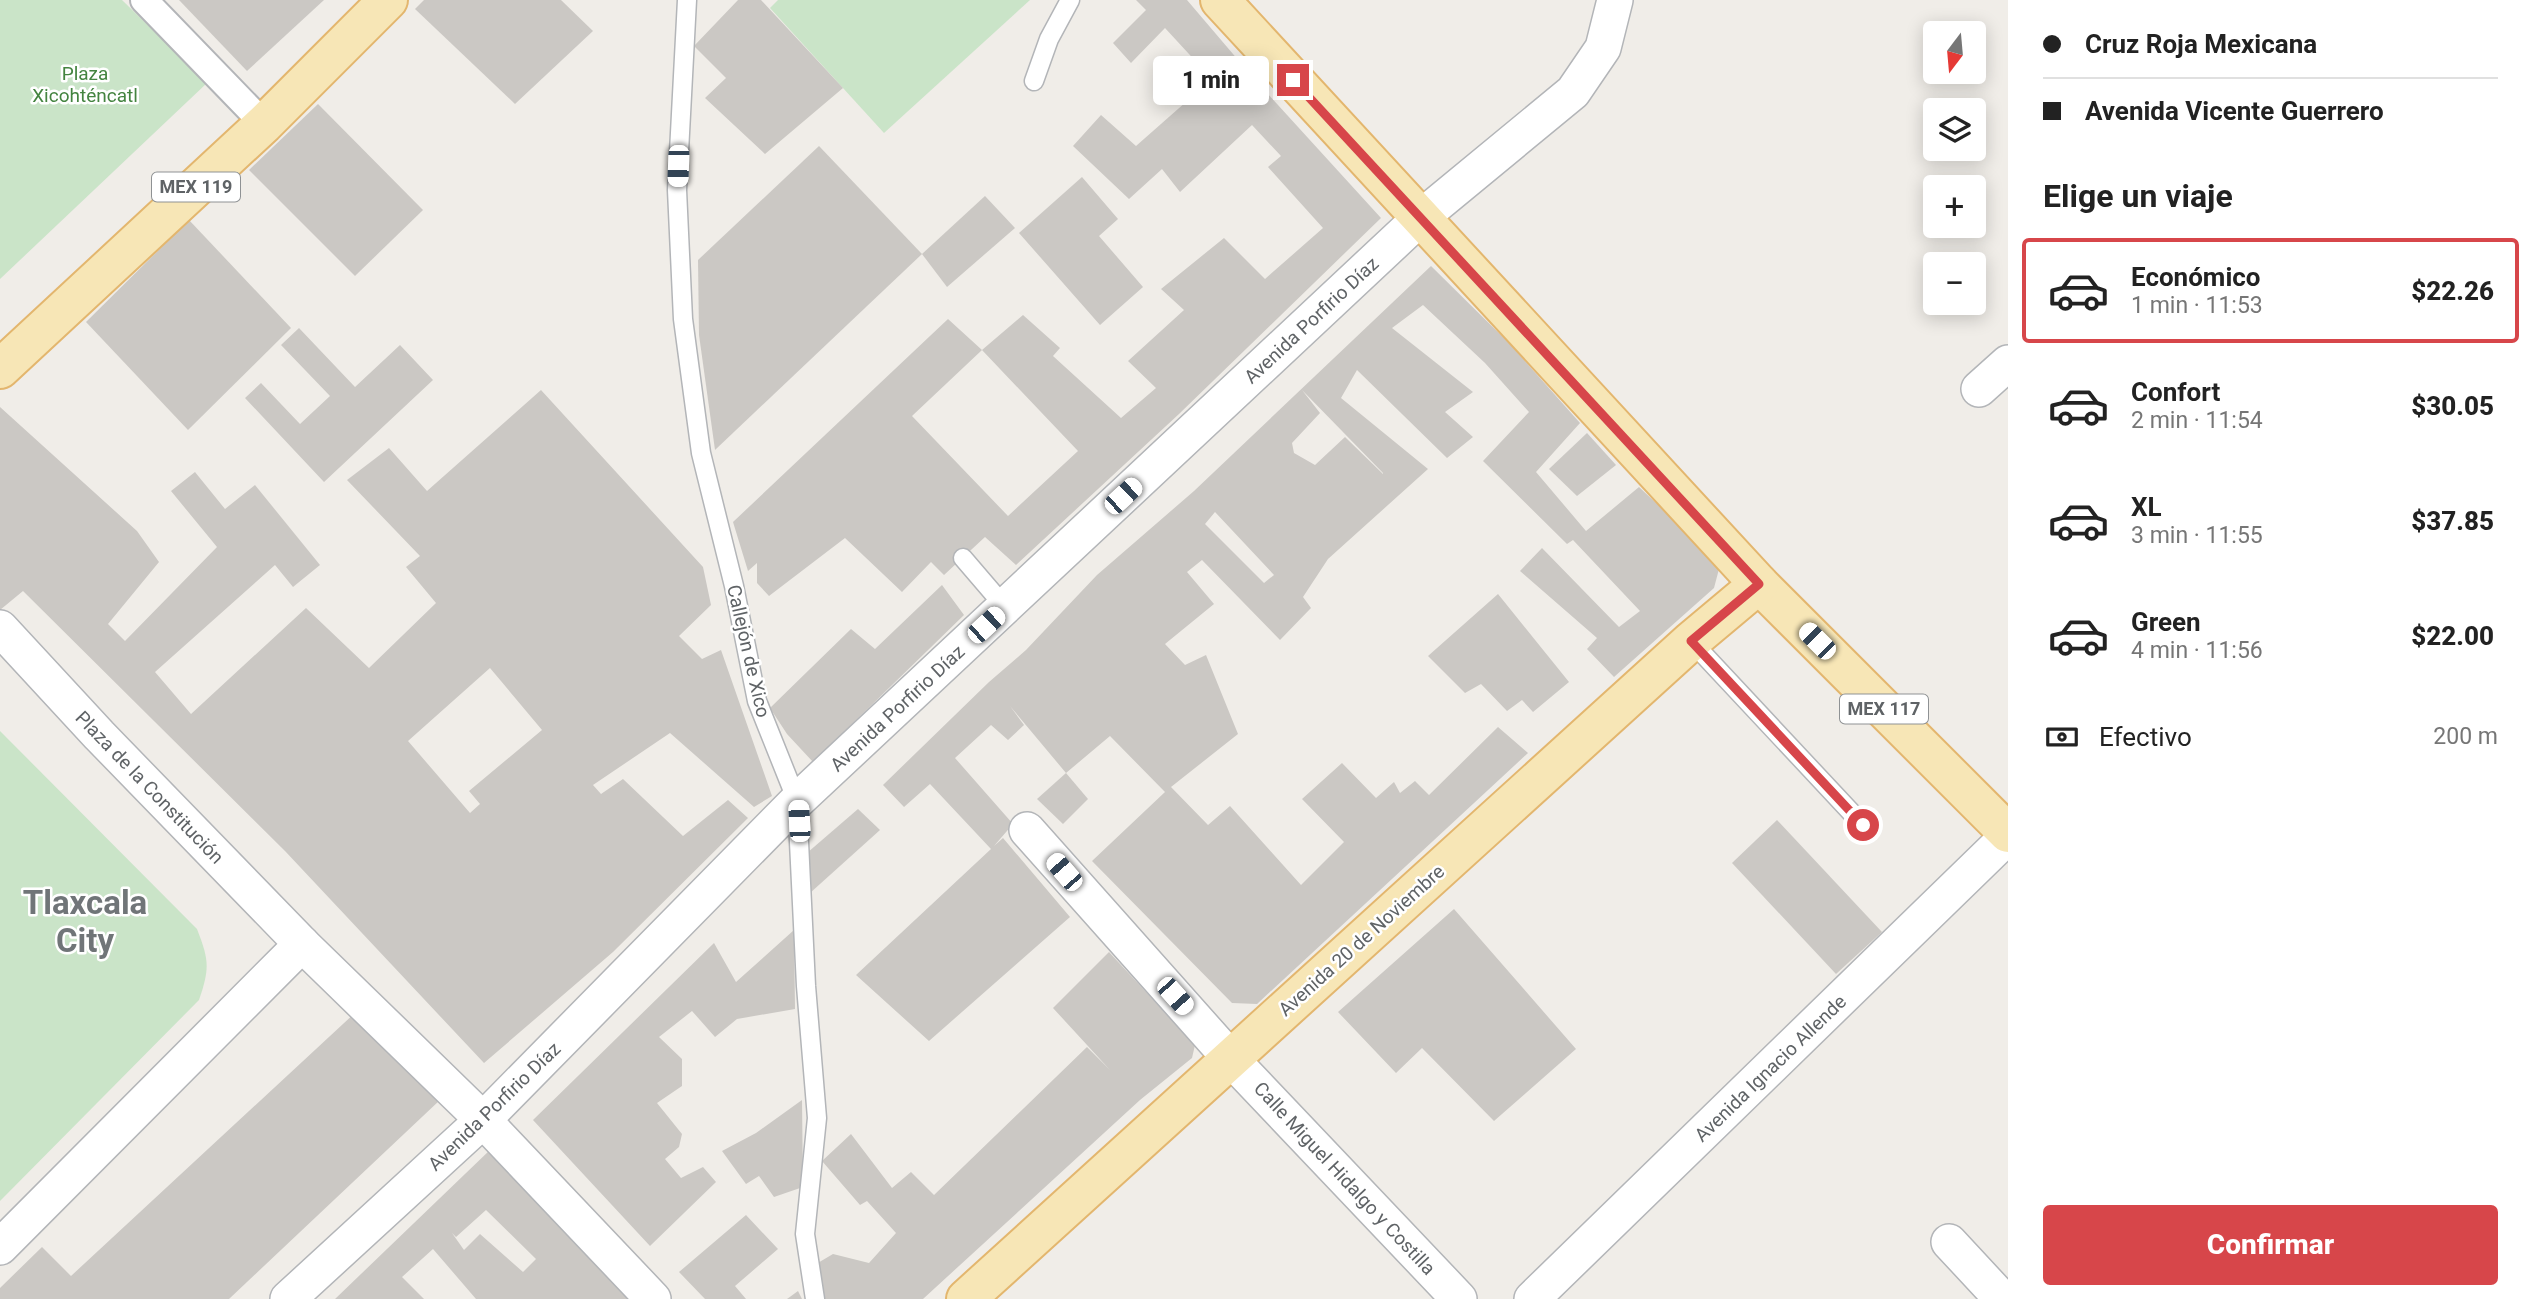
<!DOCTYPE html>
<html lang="es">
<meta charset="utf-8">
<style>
:root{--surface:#fff;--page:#f2f2f2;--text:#222;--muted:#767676;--line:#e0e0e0;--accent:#d7464a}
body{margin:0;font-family:Roboto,sans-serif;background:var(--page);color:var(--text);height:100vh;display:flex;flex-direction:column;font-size:26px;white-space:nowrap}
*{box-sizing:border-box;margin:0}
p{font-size:23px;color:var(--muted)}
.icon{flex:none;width:38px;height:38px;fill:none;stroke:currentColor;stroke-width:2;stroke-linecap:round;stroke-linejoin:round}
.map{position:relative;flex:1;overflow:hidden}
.details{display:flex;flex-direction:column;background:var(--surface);width:525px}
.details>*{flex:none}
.top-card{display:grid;align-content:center;height:154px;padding:0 35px;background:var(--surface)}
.needle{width:46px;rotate:196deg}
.fabs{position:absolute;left:1923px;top:21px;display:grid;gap:14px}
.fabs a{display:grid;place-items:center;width:63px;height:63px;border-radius:7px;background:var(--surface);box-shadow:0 4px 18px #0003;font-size:35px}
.end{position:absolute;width:32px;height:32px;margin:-16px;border:9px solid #d7464a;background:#fff;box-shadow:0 0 0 4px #fff}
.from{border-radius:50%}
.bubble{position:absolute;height:49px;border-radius:7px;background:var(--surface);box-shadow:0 4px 18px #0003;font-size:23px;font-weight:800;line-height:49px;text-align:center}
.car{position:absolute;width:21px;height:42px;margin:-21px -10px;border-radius:9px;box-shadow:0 0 5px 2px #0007;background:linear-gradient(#fff 24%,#345 0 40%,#fff 0 76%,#345 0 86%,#fff 0)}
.top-card b{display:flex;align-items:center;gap:24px;height:66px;font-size:26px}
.top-card b+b{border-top:2px solid var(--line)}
.top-card i{width:18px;height:18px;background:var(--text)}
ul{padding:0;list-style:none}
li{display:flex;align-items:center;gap:21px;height:105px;margin:0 14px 10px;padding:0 21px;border:4px solid transparent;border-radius:7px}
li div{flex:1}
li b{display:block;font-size:26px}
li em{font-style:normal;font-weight:800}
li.active{border-color:var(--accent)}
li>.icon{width:63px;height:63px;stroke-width:1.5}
h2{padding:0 35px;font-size:32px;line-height:84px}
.pay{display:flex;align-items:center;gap:18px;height:77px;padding:0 35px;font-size:26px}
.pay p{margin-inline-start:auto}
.primary-button{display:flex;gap:14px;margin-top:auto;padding:14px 35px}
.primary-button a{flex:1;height:80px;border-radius:7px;background:var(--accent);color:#fff;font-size:28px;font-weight:800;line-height:80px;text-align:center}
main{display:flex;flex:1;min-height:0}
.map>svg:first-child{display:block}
.green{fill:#cae4c8}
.building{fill:#cbc8c4;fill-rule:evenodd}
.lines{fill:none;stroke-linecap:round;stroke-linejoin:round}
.service-casing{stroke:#b3b5b8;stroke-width:21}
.pedestrian-casing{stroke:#b3b5b8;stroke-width:30}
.minor-casing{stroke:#b3b5b8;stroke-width:38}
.primary-casing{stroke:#e3b66e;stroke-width:42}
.service{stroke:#fff;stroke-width:18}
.pedestrian{stroke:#fff;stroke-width:26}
.minor{stroke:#fff;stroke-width:35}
.primary{stroke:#f7e6b6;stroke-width:38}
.route{stroke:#d7464a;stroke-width:9}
.labels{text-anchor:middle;stroke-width:5;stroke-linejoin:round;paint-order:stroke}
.shield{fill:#fff;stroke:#8f9294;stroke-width:2}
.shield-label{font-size:18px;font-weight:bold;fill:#5f6366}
.park-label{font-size:19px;fill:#448440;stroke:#fff}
.street-label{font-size:19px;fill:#5f6366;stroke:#fff}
.town-label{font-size:33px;font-weight:bold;fill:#707578;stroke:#fff}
</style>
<main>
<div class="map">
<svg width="2008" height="1299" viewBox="0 0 2008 1299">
<rect width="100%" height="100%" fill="#f0ede8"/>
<!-- green -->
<g class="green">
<polygon points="0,0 122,0 207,83 0,279"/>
<polygon points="778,0 1030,0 884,133 770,8"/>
<path d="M0,731l197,198c12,31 13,39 2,71l-199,201z"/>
</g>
<!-- building -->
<g class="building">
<polygon points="179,0 324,0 247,71"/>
<polygon points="424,0 561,0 593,31 515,104 415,9"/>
<polygon points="738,0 761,0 843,88 765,154 705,98 726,78 694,46"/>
<polygon points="1136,0 1187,0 1256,81 1381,218 1179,414 1016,565 985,537 944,575 931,562 902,592 845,538 769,596 757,583 757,563 748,571 733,522 948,319 982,350 912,416 1008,516 1078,451 982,350 1023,315 1060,348 1053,356 1121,418 1156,388 1128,361 1184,310 1161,289 1224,238 1265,279 1323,228 1268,167 1281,156 1252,125 1180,192 1162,169 1129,199 1073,146 1101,115 1136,146 1212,79 1165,28 1131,63 1113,43 1146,10"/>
<polygon points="318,104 423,210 355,276 249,170"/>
<polygon points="819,146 922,254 715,450 699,335 698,260"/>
<polygon points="1082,177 1118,219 1099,236 1143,287 1100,325 1019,233"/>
<polygon points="985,196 1015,228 947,287 922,254"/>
<polygon points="189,220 291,328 188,430 86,322"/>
<path d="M1431,266l78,77 71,80 -44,49 50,59 53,-44 64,60 16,22 -5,19 -100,89 -27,-28 10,-11 -77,-67 22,-23 77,79 21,-16 -67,-71 -6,4 -84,-83 46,-49 -44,-49 -62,-58 -31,23 81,64 -28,20 28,25 -26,21 -90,-88 -16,28 87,71 -100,90 -25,38 8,11 -31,32 -78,-80 -15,12 27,32 -49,40 20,21 21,-10 32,79 -67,53 37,38 22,-19 71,79 43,-43 -42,-43 40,-36 34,35 18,-16 6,11 15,-12 14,14 69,-68 30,26 -271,251 -25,-1 -140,-142 73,-69 -55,-56 -44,37 -56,-67 14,19 -16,15 -17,-15 -36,33 58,66 -19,22 9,-8 67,79 -141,124 -73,-66 135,-126 -61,-65 -26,23 -21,-22 106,-103 37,-32 71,-75 97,-84zM1302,390l81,83v1l-38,-37 -30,28 -21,-12 -2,-10 28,-30zM1215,512l59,63 -10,8 -59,-59z"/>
<polygon points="299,328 355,387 400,345 433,380 324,482 245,398 261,383 300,424 330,396 281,345"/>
<path d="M541,390l162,177 8,38 -32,31 23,23 19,-9 51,146 -18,11 -84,-74 -77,52 8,9 22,-15 60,57 45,-36 20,18 -135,134 -129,111 -199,-212 -262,-260 -23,19v-203l137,124 22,31 -51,62 17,17 92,-94 -46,-56 24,-19 30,37 30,-24 65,80 -27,22 -18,-22 -120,107 36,42 115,-106 63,60 67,-65 -30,-36 14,-11 -73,-76 42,-32 38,43zM490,668l52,62 -73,61 11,13 -10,9 -62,-72z"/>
<polygon points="1587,433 1616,465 1577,496 1549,469"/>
<polygon points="942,585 964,615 813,762 787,734 770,708 851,629 875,649"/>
<polygon points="1498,594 1569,682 1533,712 1522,700 1507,711 1481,684 1465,693 1428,656"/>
<polygon points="1066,773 1088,799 1063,824 1037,799"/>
<polygon points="858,809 880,830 810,893 807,853"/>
<polygon points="1777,820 1882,932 1836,974 1732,863"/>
<polygon points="1454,909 1576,1049 1494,1121 1422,1048 1396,1073 1338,1012"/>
<polygon points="794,930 795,1009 737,1019 715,1037 692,1011 659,1037 682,1059 682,1086 657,1103 682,1134 679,1147 665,1159 681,1178 703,1167 716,1182 650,1246 533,1120 714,943 736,982"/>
<polygon points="1109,952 1195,1045 1192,1058 1140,1100 923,1299 822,1299 811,1267 833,1254 869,1263 896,1233 867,1201 860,1205 822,1161 851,1134 892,1188 911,1172 934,1195 1087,1047 1110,1070 1053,1008"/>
<polygon points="357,1011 440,1100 229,1299 0,1299 0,1288 42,1247 71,1276"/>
<polygon points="802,1100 803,1187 774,1197 759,1176 746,1184 722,1151 756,1133"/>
<path d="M491,1149l146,150h-161l-43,-50 -31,28 22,22h-89zM486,1210l50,49 -13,13 -43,-38 -16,16 -12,-17 4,4z"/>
<polygon points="746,1215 778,1249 735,1286 746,1299 705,1299 679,1272"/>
<polygon points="798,1291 802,1299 787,1299"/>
</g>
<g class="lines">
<!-- service casing -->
<g class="service-casing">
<g id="service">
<polyline points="687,0 677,190 683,319 701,453 734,586 757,701 797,801 806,986 817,1118 805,1234 815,1299"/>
<polyline points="1034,81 1049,39 1070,0"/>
<polyline points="963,558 1005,607"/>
<polyline points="1691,641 1863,825"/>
</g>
</g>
<!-- pedestrian casing -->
<g class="pedestrian-casing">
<polyline id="pedestrian" points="144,0 264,124"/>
</g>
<!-- minor casing -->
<g class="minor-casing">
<g id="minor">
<polyline points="1979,389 2008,363"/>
<polyline points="0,628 99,735 302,944 483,1120 653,1299"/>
<polyline points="1027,830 1230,1058 1459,1299"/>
<polyline points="1949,1242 2002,1299"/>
<polyline points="0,1247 302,944"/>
<polyline points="288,1299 483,1120 797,801 1419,219 1573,92 1603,48 1615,0"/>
<polyline points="1532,1299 2008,836"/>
</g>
</g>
<!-- primary casing -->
<g class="primary-casing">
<g id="primary">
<polyline points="1220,0 1759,584 2008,833"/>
<polyline points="0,369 264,124 388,0"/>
<polyline points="966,1299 1691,641 1759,584"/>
</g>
</g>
<!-- service -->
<use href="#service" class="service"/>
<!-- pedestrian -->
<use href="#pedestrian" class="pedestrian"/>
<!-- minor -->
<use href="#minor" class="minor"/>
<!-- primary -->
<use href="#primary" class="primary"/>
</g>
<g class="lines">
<!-- route -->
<polyline class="route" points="1293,80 1759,584 1691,641 1863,825"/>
</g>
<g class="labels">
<!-- shield labels -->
<g class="shield">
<rect x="152" y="172.5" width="88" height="29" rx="5"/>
<rect x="1840" y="694.5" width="88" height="29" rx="5"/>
</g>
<g class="shield-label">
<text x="196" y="193">MEX 119</text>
<text x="1884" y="715">MEX 117</text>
</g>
<!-- park labels -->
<g class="park-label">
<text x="85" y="80">Plaza<tspan x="85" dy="22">Xicohténcatl</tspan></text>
</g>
<!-- street labels -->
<g class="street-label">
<text transform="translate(1311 320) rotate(-43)" y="7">Avenida Porfirio Díaz</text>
<text transform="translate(749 651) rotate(77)" y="7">Callejón de Xico</text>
<text transform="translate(897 708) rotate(-43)" y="7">Avenida Porfirio Díaz</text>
<text transform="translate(150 787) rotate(46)" y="7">Plaza de la Constitución</text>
<text transform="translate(1361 940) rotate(-42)" y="7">Avenida 20 de Noviembre</text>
<text transform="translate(1770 1068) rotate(-44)" y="7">Avenida Ignacio Allende</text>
<text transform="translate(494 1106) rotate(-44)" y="7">Avenida Porfirio Díaz</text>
<text transform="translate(1345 1178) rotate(47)" y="7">Calle Miguel Hidalgo y Costilla</text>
</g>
<!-- town labels -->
<g class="town-label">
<text x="85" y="914">Tlaxcala<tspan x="85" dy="38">City</tspan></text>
</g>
</g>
</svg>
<div class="fabs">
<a><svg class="needle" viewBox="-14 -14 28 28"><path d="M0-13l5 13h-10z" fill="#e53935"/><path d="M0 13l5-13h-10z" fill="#767676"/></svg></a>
<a><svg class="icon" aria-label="layers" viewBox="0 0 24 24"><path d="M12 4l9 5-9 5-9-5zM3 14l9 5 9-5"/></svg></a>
<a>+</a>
<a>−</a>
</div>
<i class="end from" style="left:1863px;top:825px"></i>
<i class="end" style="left:1293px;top:80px"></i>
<div class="bubble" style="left:1153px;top:56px;width:116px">1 min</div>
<i class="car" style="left:678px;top:166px;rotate:182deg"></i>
<i class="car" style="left:1123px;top:496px;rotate:47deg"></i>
<i class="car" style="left:986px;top:625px;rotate:47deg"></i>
<i class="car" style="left:1817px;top:641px;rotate:315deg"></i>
<i class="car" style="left:799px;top:821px;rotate:357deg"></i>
<i class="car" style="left:1064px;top:872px;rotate:319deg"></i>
<i class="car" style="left:1175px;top:996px;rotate:138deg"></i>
</div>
<section class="details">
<div class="top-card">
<b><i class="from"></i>Cruz Roja Mexicana</b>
<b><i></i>Avenida Vicente Guerrero</b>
</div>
<h2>Elige un viaje</h2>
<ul>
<li class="active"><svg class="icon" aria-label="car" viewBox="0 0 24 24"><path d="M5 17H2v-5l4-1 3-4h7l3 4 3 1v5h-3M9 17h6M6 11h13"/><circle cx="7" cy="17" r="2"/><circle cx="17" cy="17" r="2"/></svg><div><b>Económico</b><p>1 min · 11:53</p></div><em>$22.26</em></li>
<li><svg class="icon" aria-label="car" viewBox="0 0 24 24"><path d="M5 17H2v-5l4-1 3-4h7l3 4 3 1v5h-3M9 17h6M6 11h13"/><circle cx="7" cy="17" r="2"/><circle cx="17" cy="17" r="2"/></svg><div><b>Confort</b><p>2 min · 11:54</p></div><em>$30.05</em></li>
<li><svg class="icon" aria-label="car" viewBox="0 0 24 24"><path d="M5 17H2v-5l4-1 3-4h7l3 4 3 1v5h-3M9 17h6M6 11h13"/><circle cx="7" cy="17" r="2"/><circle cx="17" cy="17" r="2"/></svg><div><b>XL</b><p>3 min · 11:55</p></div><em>$37.85</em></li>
<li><svg class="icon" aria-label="car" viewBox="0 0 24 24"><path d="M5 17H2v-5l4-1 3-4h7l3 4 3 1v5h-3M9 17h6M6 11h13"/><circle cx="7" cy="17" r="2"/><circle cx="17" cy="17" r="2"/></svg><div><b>Green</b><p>4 min · 11:56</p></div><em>$22.00</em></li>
</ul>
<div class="pay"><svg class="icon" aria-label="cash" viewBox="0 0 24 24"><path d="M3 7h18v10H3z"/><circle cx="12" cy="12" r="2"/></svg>Efectivo<p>200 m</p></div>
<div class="primary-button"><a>Confirmar</a></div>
</section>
</main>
